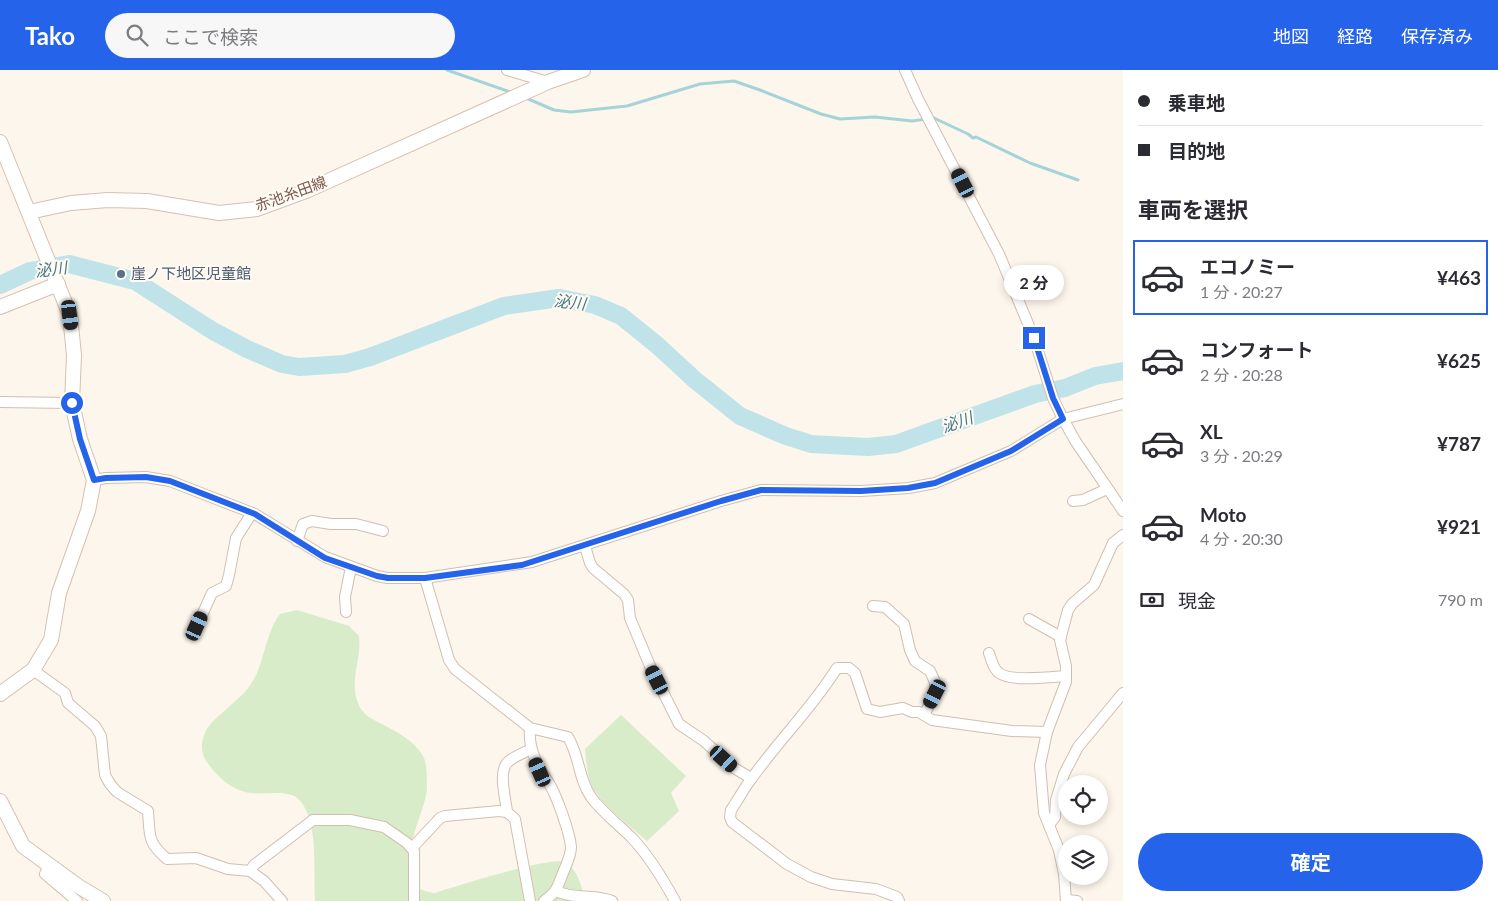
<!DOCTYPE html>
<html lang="ja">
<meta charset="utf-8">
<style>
:root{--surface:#fff;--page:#f7f7f7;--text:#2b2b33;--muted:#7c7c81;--line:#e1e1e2;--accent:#2563eb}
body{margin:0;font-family:Lato,"Noto Sans JP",sans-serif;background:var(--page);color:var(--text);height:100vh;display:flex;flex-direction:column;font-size:19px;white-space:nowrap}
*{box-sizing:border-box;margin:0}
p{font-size:16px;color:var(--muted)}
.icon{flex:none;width:28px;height:28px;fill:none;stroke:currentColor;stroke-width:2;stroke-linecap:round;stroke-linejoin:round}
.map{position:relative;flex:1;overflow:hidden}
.panel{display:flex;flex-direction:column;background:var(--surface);width:375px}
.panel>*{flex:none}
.hud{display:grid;align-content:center;height:110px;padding:0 15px;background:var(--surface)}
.controls{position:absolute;left:1058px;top:705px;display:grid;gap:10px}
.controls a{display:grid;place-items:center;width:50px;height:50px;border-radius:50%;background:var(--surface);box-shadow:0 2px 8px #0003;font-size:25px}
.end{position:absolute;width:22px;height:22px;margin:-11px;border:6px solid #2563eb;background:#fff;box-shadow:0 0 0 2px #fff}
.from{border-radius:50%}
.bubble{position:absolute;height:35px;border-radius:18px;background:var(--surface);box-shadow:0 2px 8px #0003;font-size:16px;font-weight:700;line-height:35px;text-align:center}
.car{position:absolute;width:15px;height:30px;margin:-15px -8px;border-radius:6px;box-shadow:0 0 4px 1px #0007;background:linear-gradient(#222 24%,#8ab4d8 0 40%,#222 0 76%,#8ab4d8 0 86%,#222 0)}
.hud b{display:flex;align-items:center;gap:18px;height:48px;font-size:19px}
.hud b+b{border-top:1px solid var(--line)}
.hud i{width:12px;height:12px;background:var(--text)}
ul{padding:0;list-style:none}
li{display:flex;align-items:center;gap:15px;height:75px;margin:0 10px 8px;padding:0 5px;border:2px solid transparent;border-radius:0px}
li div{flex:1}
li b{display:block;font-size:19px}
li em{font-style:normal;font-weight:700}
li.current{border-color:var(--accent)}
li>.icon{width:45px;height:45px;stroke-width:1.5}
h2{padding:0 15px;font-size:22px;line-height:60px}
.pay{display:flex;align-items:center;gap:12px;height:55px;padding:0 15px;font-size:19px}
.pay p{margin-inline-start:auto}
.primary-button{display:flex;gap:10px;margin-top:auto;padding:10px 15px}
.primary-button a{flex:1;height:58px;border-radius:30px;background:var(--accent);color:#fff;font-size:20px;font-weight:700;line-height:58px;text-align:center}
header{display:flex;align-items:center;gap:30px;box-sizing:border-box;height:70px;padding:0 25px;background:var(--accent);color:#fff}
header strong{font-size:24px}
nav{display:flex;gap:28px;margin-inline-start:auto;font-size:18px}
.search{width:350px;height:45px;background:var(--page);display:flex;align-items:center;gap:12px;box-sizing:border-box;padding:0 18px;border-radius:28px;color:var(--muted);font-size:19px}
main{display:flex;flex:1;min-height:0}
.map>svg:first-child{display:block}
.green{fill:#d8ecc9}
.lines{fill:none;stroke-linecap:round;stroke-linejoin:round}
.stream{stroke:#a5d3da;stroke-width:3}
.river{stroke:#bfe3e8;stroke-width:18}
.street-casing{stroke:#d1beb0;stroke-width:12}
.secondary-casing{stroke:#d6c0b0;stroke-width:16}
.street{stroke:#fff;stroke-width:10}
.secondary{stroke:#fff;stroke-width:14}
.route{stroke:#2563eb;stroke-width:6}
.service-dot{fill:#5c6f8a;stroke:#fffaf3;stroke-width:2}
.labels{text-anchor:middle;stroke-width:4;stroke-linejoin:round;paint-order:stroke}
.street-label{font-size:15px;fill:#7a5c4d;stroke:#fffaf3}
.service-label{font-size:15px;fill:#4e5e75;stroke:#fffaf3;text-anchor:start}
.water-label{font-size:16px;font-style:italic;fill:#437c86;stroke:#fffaf3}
</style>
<header>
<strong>Tako</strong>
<div class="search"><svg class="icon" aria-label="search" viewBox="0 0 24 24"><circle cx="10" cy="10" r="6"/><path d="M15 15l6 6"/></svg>ここで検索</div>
<nav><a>地図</a><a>経路</a><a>保存済み</a></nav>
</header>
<main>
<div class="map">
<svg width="1123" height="831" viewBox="0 0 1123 831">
<rect width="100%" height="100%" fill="#fdf6ec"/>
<!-- green -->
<g class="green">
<path d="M297,540l52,16 10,10c3,22 -10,45 -1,67 4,11 12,15 22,20 15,8 36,18 44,35 3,7 3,22 3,30 -1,28 -46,98 7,105 20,-6 116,-37 130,-31 14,7 18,25 21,39h-270c-2,-29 4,-72 -13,-98 -11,-17 -40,-6 -57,-11 -16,-5 -26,-14 -36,-27 -8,-10 -9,-20 -4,-32 5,-14 35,-32 46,-49 14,-21 13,-48 29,-70z"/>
<path d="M621,645l65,61 -15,17 8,18 -32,30c-17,-15 -43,-34 -54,-53 -6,-11 -7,-27 -8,-39z"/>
</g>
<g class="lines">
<!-- stream -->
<g class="stream">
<polyline points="447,0 513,23"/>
<polyline points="526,28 554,40 571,42 627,36 700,14 734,11 760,20 821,44 840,49 875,47 912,51 934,48 968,64 973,68 976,67 1030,93 1078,110"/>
</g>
<!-- river -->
<polyline class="river" points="0,215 30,201 69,194 135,211 213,261 247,279 282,294 299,297 345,294 370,287 504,236 559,228 595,235 621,246 657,275 695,310 740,346 786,366 811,374 868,377 896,374 1035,324 1065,318 1095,306 1123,301"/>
<!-- street casing -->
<g class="street-casing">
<g id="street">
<polyline points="507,0 548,12"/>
<polyline points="905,0 918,29 999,184 1034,268 1053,328 1063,349 1076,372 1123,441"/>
<polyline points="0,332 72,333"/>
<polyline points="94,410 106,408 146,407 170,411 255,444 325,487 377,506 388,508 425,508 532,492 721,431 761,420 861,421 909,418 935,413 1011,381 1063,349 1123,334"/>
<polyline points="1073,431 1083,430 1107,419"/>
<polyline points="297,471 303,454 312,451 331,454 356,454 383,461"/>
<polyline points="585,476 590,493 593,498 624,524 628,530 630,548 650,596 679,654 704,671 734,698 751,708"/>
<path d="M425,508l24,82 6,9 75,59 38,9c12,20 10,41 23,60 11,15 28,28 41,41 17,18 31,41 43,63"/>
<polyline points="873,536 885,537 904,554 910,580 915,591 930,601 935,612 935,624 924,645"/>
<polyline points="346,542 345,527 351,497"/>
<polyline points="1029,549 1061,567"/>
<polyline points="197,556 212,523 226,516 229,505 236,468 252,443"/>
<path d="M989,583c2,6 4,14 8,18 9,12 55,6 69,5"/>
<path d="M33,600l32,23 3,10 27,23 6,10 4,39 5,9 7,8 31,19c2,25 -1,31 19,48l29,-1 32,11 22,2 14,10 18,20"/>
<path d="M530,658c-2,23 8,38 20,57 7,12 20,48 21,62 0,9 -5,18 -8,26 -6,15 -6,19 -19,28"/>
<path d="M507,742c-1,-13 -10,-42 2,-51 6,-5 15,-8 22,-12"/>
<polyline points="1049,755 1055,747 1056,730 1064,704 1078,677 1123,623"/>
<polyline points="412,778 440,748 445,746 499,741 507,742 515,749 530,831"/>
<polyline points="49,795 45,804 77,831"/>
<polyline points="250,801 254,795 313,750 350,750 384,757 407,773 414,781 414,831"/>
<path d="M556,821c18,9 38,2 56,10"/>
<polyline points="1067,830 1077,831"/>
<path d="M899,831l-2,-4 -21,-8 -44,-5 -21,-7 -24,-13 -55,-42 -2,-5 1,-7c7,-10 13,-22 21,-32 27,-38 60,-70 85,-110h12l6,5 12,36 13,3 23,-4 9,4h7l13,8 80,11 35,1"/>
<polyline points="1066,831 1064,804 1059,780 1044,743 1040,695 1047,662 1066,612 1066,596 1060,570 1068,540 1072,534 1094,515 1113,473 1123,465"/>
</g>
</g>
<!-- secondary casing -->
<g class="secondary-casing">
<g id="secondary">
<polyline points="0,72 70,245 74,285 72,333 80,369 94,410 88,441 59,523 51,570 33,600 0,624"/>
<polyline points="29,142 71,133 108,130 147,131 219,143 257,139 306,121 548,12 583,0"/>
<polyline points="0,237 58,214"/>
<polyline points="0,731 23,776 78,816 103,831"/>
</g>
</g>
<!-- street -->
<use href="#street" class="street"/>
<!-- secondary -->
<use href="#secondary" class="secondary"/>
</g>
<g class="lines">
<!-- route -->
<polyline class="route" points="72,333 80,369 94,410 106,408 146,407 170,411 255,444 325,488 377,506 388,508 425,508 522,495 721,431 761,420 861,421 908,418 935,413 1011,381 1063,349 1053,328 1034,268"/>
</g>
<!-- markers -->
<circle class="service-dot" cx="121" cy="204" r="5"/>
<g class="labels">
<!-- street labels -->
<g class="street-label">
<text transform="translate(291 124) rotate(-20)" y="5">赤池糸田線</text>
</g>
<!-- service labels -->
<g class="service-label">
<text x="131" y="209">崖ノ下地区児童館</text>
</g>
<!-- water labels -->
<g class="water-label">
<text transform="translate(51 199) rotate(-7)" y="6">泌川</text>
<text transform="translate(570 232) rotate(6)" y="6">泌川</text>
<text transform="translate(957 352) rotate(-20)" y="6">泌川</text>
</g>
</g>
</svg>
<div class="controls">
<a><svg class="icon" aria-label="locate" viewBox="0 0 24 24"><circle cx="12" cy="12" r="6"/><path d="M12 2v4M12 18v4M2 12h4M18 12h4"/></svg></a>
<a><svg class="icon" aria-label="layers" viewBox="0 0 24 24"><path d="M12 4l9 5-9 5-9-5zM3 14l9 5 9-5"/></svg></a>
</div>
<i class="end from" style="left:72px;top:333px"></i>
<i class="end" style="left:1034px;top:268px"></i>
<div class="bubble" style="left:1004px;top:195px;width:60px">2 分</div>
<i class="car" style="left:963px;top:113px;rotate:333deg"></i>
<i class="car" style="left:70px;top:245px;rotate:173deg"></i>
<i class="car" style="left:197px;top:556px;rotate:24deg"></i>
<i class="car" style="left:657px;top:610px;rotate:333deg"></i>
<i class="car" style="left:935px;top:624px;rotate:207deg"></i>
<i class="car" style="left:724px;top:689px;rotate:132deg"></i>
<i class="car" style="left:540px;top:702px;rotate:336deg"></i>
</div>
<section class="panel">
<div class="hud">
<b><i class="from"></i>乗車地</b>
<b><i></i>目的地</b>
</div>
<h2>車両を選択</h2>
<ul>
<li class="current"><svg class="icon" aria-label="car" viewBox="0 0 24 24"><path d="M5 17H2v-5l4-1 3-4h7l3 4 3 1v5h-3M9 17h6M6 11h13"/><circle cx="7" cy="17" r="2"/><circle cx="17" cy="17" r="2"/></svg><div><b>エコノミー</b><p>1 分 · 20:27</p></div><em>¥463</em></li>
<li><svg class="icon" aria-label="car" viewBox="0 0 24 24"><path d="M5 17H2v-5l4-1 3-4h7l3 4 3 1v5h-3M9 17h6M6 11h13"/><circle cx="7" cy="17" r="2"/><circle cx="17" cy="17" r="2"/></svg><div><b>コンフォート</b><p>2 分 · 20:28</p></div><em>¥625</em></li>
<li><svg class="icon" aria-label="car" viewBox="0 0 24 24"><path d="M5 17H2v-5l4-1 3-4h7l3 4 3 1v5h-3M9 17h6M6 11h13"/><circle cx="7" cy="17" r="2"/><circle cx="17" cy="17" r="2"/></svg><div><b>XL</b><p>3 分 · 20:29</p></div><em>¥787</em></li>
<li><svg class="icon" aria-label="car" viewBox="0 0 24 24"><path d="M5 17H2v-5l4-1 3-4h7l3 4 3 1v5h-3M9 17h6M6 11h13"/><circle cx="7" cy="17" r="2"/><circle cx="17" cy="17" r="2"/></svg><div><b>Moto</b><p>4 分 · 20:30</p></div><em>¥921</em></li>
</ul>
<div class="pay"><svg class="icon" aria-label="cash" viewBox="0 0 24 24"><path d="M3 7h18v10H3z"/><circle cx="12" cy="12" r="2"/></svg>現金<p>790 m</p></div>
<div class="primary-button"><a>確定</a></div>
</section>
</main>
